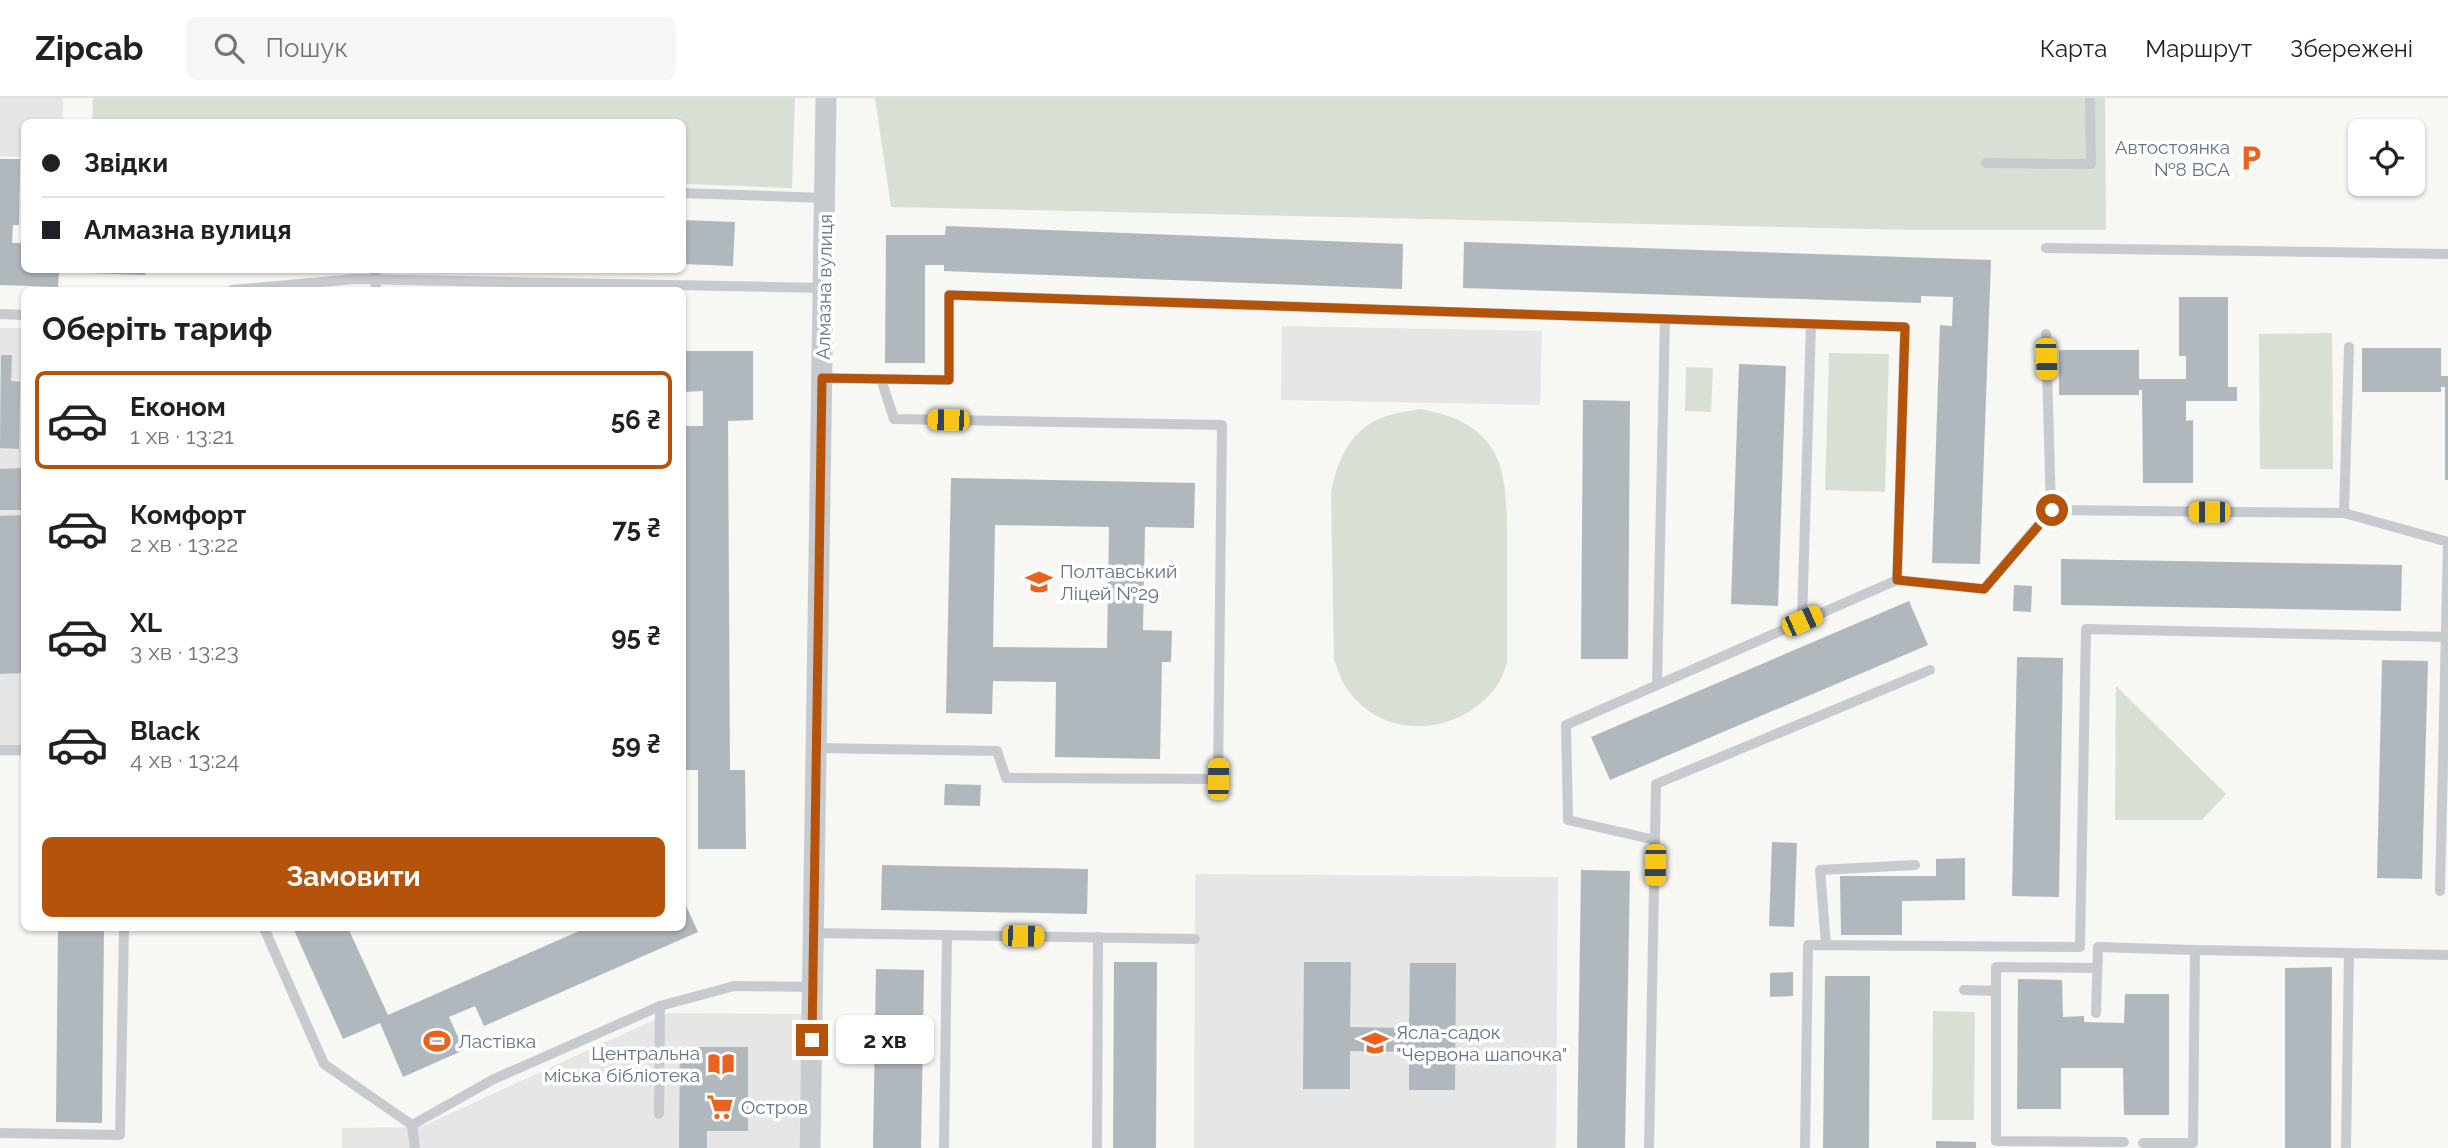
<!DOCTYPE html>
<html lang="uk">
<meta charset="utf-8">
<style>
:root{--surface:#fff;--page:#f6f6f6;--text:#202124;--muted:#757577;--line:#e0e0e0;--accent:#b45309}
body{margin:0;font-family:Raleway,sans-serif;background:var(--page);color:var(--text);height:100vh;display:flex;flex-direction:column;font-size:26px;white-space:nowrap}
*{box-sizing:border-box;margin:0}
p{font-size:23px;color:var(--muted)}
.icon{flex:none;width:38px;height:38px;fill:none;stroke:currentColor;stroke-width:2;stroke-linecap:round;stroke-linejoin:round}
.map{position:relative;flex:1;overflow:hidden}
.sheet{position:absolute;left:21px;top:189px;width:665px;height:644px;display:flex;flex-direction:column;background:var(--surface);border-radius:10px;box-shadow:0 2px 5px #0004}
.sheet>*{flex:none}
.hud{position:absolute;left:21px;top:21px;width:665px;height:154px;border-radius:10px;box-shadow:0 2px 5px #0004;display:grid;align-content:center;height:154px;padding:0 21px;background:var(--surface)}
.controls{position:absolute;left:2348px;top:21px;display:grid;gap:14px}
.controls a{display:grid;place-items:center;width:77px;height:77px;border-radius:10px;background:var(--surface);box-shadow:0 2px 5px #0004;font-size:35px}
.end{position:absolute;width:32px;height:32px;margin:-16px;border:9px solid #b45309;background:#fff;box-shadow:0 0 0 4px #fff}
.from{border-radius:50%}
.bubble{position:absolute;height:49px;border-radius:10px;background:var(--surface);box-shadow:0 2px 5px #0004;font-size:23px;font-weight:700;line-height:49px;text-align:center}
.car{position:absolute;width:21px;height:42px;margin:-21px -10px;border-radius:9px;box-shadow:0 0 5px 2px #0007;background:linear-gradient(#f5c518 24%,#345 0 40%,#f5c518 0 76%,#345 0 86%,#f5c518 0)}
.hud b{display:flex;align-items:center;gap:24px;height:66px;font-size:26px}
.hud b+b{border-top:2px solid var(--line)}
.hud i{width:18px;height:18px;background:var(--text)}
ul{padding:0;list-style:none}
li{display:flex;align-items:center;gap:21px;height:98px;margin:0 14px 10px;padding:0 7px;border:4px solid transparent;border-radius:10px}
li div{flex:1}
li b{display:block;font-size:26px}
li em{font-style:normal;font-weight:700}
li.selected{border-color:var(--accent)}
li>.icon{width:63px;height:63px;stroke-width:1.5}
h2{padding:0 21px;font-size:32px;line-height:84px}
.button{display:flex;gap:14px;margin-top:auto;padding:14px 21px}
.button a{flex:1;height:80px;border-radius:10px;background:var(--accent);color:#fff;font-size:28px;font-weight:700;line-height:80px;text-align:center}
header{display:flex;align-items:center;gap:42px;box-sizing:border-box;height:98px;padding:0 35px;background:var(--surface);border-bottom:2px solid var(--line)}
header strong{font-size:33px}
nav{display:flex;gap:38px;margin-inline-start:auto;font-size:24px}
.search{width:490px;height:63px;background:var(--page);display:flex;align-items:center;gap:18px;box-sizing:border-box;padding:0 24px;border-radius:10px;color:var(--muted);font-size:26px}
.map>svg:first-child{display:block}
.built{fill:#e5e6e5}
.green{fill:#d8e0d5}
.building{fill:#b0b7bd;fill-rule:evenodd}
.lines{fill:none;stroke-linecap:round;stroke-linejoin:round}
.lane{stroke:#c7cace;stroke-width:10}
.street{stroke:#c7cace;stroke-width:21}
.route{stroke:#b45309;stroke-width:9}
.labels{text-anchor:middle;stroke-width:7;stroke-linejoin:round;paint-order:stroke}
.poi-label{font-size:19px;fill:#647487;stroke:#fff;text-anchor:start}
.street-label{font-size:19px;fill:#647487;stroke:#fff}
</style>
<header>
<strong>Zipcab</strong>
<div class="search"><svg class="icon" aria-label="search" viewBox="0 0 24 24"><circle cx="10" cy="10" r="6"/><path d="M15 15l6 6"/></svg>Пошук</div>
<nav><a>Карта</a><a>Маршрут</a><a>Збережені</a></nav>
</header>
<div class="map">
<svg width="2448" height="1050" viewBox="0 0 2448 1050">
<rect width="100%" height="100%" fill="#f7f7f4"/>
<!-- built -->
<g class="built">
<polygon points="0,0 63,0 63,24 24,24 24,59 0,58"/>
<polygon points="1282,228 1542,233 1540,307 1281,302"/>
<rect x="0" y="230" width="24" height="428"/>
<polygon points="1195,776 1558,779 1556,1050 1194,1050"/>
<polygon points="669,915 802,916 799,1050 342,1050 342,1030 421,1029"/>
</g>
<!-- green -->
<g class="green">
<polygon points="93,0 795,0 792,90 683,86 682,24 92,24"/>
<polygon points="875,0 2105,0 2106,132 1915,132 891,109"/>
<polygon points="2332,235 2333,371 2260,371 2259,236"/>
<polygon points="1829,255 1889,256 1885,394 1825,392"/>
<polygon points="1686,269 1713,270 1711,314 1685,313"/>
<path d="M1420,311c91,16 87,70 87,146 0,36 0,72 0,108 -3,8 -6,18 -11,24 -35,47 -108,55 -146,6 -8,-10 -12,-22 -16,-34l-3,-165c5,-33 21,-68 56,-78 11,-4 22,-5 33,-7z"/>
<polygon points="2116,588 2226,696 2202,722 2115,722"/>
<polygon points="1933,913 1975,914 1974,1022 1932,1022"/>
</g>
<!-- building -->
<g class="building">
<polygon points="0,61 20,61 19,127 13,127 12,145 24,145 24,172 146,172 145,177 59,174 58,189 0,187"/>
<polygon points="682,122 735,124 733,168 682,166"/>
<polygon points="946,128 1403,146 1402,191 944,173 944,167 925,167 925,265 885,265 886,137 945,137"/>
<polygon points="1464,144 1991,162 1980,466 1932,465 1940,227 1952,228 1953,199 1921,198 1921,205 1463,190"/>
<polygon points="2179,199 2228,199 2228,289 2237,289 2237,303 2186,303 2186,323 2193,322 2193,385 2143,385 2142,292 2139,292 2139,297 2059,297 2059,252 2139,252 2139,281 2186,281 2186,258 2179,258"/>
<polygon points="2362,250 2441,250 2441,278 2448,278 2448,382 2445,382 2445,289 2441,289 2441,294 2362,294"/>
<polygon points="682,253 753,253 753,322 728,323 730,672 745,672 746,751 698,751 698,672 685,672 683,328 703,328 703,293 682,294"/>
<polygon points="1,257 12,257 11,283 20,284 19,351 0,350"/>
<polygon points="1739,266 1786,268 1778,508 1731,506"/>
<polygon points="1583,302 1630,303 1628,561 1581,561"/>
<polygon points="24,370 24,412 0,412 0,371"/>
<path d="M951,380l244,5 -1,45 -49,-1 -2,103 29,1 -1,31h-9l-2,97 -105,-2 1,-75 -63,-1 -1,33 -46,-1zM995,427l114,2 -2,121 -114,-1z"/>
<polygon points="24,417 24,575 0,576 0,418"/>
<polygon points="2061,461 2402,467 2401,513 2061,507"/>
<polygon points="2014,487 2032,488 2031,514 2013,513"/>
<polygon points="1909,503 1928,547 1610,682 1591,639"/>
<polygon points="2017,559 2063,560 2059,799 2012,798"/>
<polygon points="2382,562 2428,563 2422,781 2377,780"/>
<polygon points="945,686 981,687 980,708 944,707"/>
<polygon points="1772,744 1797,745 1794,829 1769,828"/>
<polygon points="1965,760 1965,802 1902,803 1902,837 1841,837 1840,778 1936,778 1936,761"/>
<polygon points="882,767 1088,771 1087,816 881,812"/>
<polygon points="1581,772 1630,773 1625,1050 1577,1050"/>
<polygon points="682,799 698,834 484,928 475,908 449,919 464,952 403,979 380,925 343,941 293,830 348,830 388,917 586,830 682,830"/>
<polygon points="58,830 104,830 102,1025 56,1024"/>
<polygon points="1114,864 1157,864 1156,1050 1113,1050"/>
<polygon points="1304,864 1351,864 1350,929 1409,930 1410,865 1456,865 1455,992 1409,992 1409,954 1350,953 1350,991 1303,991"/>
<polygon points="2332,869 2331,1050 2285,1050 2285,870"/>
<polygon points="876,871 924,872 921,1050 873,1050"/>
<polygon points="1793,874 1793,898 1770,899 1770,875"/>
<polygon points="1825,878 1870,878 1869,1050 1823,1050"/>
<polygon points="2018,881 2062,882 2063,919 2084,918 2084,924 2124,925 2125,896 2169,896 2169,1017 2124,1017 2123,970 2061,970 2061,1011 2017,1011"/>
<polygon points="680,949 748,949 748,1033 707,1033 707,1050 679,1050"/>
<polygon points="1936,1043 1976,1044 1976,1050 1936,1050"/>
</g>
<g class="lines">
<!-- lane -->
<g class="lane">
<polyline points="1986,65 2091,66 2090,0"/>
<polyline points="682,95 825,100"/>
<polyline points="2046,150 2448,156"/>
<polyline points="375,172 376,192"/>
<polyline points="232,192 355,181 824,190"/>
<polyline points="0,216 24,217"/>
<polyline points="1811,226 1905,229 1897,482"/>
<polyline points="2046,236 2051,412"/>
<polyline points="822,280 949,282 949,197 1811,226 1802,523"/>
<polyline points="2344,415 2349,249"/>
<polyline points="1657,585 1665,221"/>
<polyline points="816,650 997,653 1006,680 1218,681 1222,327 894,321 881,281"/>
<polyline points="0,652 24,652"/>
<polyline points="1655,742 1568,722 1566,627 1897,482 1984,491 2051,412 2344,415 2448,444 2440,793"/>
<polyline points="264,830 324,966 412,1027 415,1050"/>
<polyline points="814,835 1195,841"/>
<polyline points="1826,847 1820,772 1915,767"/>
<polyline points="2195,852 2349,855"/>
<polyline points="2097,870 1996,869 1996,1043 2124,1044"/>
<polyline points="1964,892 1996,893"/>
<polyline points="2096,915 2098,849 2195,852 2193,1045 2143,1045"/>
<polyline points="659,1016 660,908"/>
<polyline points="412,1027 494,981 660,908 734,888 813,889"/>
<polyline points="0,1035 120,1037 124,830"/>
<polyline points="944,1050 947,837"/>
<polyline points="1097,1050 1098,839"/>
<polyline points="1649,1050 1656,686 1930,572"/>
<polyline points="1805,1050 1808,847 2080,849 2086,531 2448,539"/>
<polyline points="2346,1050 2349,855 2448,857"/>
</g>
<!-- street -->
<polyline class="street" points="810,1050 826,0"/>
</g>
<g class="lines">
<!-- route -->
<polyline class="route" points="812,942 822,280 949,282 949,197 1905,229 1897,482 1984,491 2052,412"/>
</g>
<!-- icons -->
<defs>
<g id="parking-bare" transform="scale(2.1)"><path d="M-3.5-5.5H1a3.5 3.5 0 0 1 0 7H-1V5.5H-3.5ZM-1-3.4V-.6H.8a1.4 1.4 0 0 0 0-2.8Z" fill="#ed611e" stroke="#fff" stroke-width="2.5" paint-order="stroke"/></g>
<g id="school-bare" transform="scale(2.1)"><path d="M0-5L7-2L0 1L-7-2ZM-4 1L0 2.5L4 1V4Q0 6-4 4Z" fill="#ed611e" stroke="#fff" stroke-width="2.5" paint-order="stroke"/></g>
<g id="stadium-bare" transform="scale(2.1)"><path d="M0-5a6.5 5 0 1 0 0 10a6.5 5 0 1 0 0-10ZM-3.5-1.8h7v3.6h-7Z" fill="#ed611e" stroke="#fff" stroke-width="2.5" paint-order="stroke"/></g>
<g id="library-bare" transform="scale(2.1)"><path d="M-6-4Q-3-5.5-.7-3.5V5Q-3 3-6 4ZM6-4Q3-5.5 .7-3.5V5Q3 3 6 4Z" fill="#ed611e" stroke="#fff" stroke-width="2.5" paint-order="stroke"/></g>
<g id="supermarket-bare" transform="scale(2.1)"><path d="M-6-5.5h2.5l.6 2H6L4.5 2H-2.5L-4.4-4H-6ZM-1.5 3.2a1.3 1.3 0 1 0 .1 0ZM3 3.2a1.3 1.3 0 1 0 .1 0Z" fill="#ed611e" stroke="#fff" stroke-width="2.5" paint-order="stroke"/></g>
</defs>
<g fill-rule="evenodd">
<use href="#parking-bare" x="2251" y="60"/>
<use href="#school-bare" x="1039" y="484"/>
<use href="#stadium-bare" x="437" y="943"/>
<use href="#school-bare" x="1375" y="945"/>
<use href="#library-bare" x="721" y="966"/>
<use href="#supermarket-bare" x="720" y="1009"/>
</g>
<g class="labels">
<!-- poi labels -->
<g class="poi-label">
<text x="2230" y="56" text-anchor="end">Автостоянка<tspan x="2230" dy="22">№8 ВСА</tspan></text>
<text x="1060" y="480">Полтавський<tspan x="1060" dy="22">Ліцей №29</tspan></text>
<text x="1396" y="941">Ясла-садок<tspan x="1396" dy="22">"Червона шапочка"</tspan></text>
<text x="458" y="950">Ластівка</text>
<text x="700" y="962" text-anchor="end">Центральна<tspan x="700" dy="22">міська бібліотека</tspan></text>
<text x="741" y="1016">Остров</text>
</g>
<!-- street labels -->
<g class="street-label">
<text transform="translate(824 189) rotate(-89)" y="7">Алмазна вулиця</text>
</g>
</g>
</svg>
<div class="controls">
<a><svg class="icon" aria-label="locate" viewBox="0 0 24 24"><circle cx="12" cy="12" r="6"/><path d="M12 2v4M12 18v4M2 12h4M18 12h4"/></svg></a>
</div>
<i class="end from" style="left:2052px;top:412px"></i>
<i class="end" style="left:812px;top:942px"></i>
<div class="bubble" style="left:836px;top:917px;width:98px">2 хв</div>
<i class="car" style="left:2046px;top:261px;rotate:178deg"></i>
<i class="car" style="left:948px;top:322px;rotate:271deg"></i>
<i class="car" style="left:2209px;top:414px;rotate:270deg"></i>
<i class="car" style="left:1802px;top:523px;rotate:66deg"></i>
<i class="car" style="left:1218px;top:681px;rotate:1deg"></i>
<i class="car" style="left:1655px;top:767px;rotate:181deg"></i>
<i class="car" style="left:1023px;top:838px;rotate:91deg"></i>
<div class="hud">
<b><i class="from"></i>Звідки</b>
<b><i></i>Алмазна вулиця</b>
</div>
<section class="sheet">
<h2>Оберіть тариф</h2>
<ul>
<li class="selected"><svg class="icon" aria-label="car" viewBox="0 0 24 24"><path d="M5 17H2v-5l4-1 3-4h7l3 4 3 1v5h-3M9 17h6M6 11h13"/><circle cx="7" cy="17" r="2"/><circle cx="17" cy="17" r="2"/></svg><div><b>Економ</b><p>1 хв · 13:21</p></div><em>56 ₴</em></li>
<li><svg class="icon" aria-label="car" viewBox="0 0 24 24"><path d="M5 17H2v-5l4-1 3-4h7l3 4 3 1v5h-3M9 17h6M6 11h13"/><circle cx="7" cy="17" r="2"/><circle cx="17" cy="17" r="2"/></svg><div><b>Комфорт</b><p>2 хв · 13:22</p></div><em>75 ₴</em></li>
<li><svg class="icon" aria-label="car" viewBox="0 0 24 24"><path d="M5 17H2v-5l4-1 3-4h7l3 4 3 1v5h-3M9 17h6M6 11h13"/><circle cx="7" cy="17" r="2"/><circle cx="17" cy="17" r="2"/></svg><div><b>XL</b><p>3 хв · 13:23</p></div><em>95 ₴</em></li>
<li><svg class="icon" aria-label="car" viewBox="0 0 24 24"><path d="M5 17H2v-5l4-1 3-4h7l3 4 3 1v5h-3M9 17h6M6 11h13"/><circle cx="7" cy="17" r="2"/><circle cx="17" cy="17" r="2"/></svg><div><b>Black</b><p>4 хв · 13:24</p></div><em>59 ₴</em></li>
</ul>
<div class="button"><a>Замовити</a></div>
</section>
</div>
